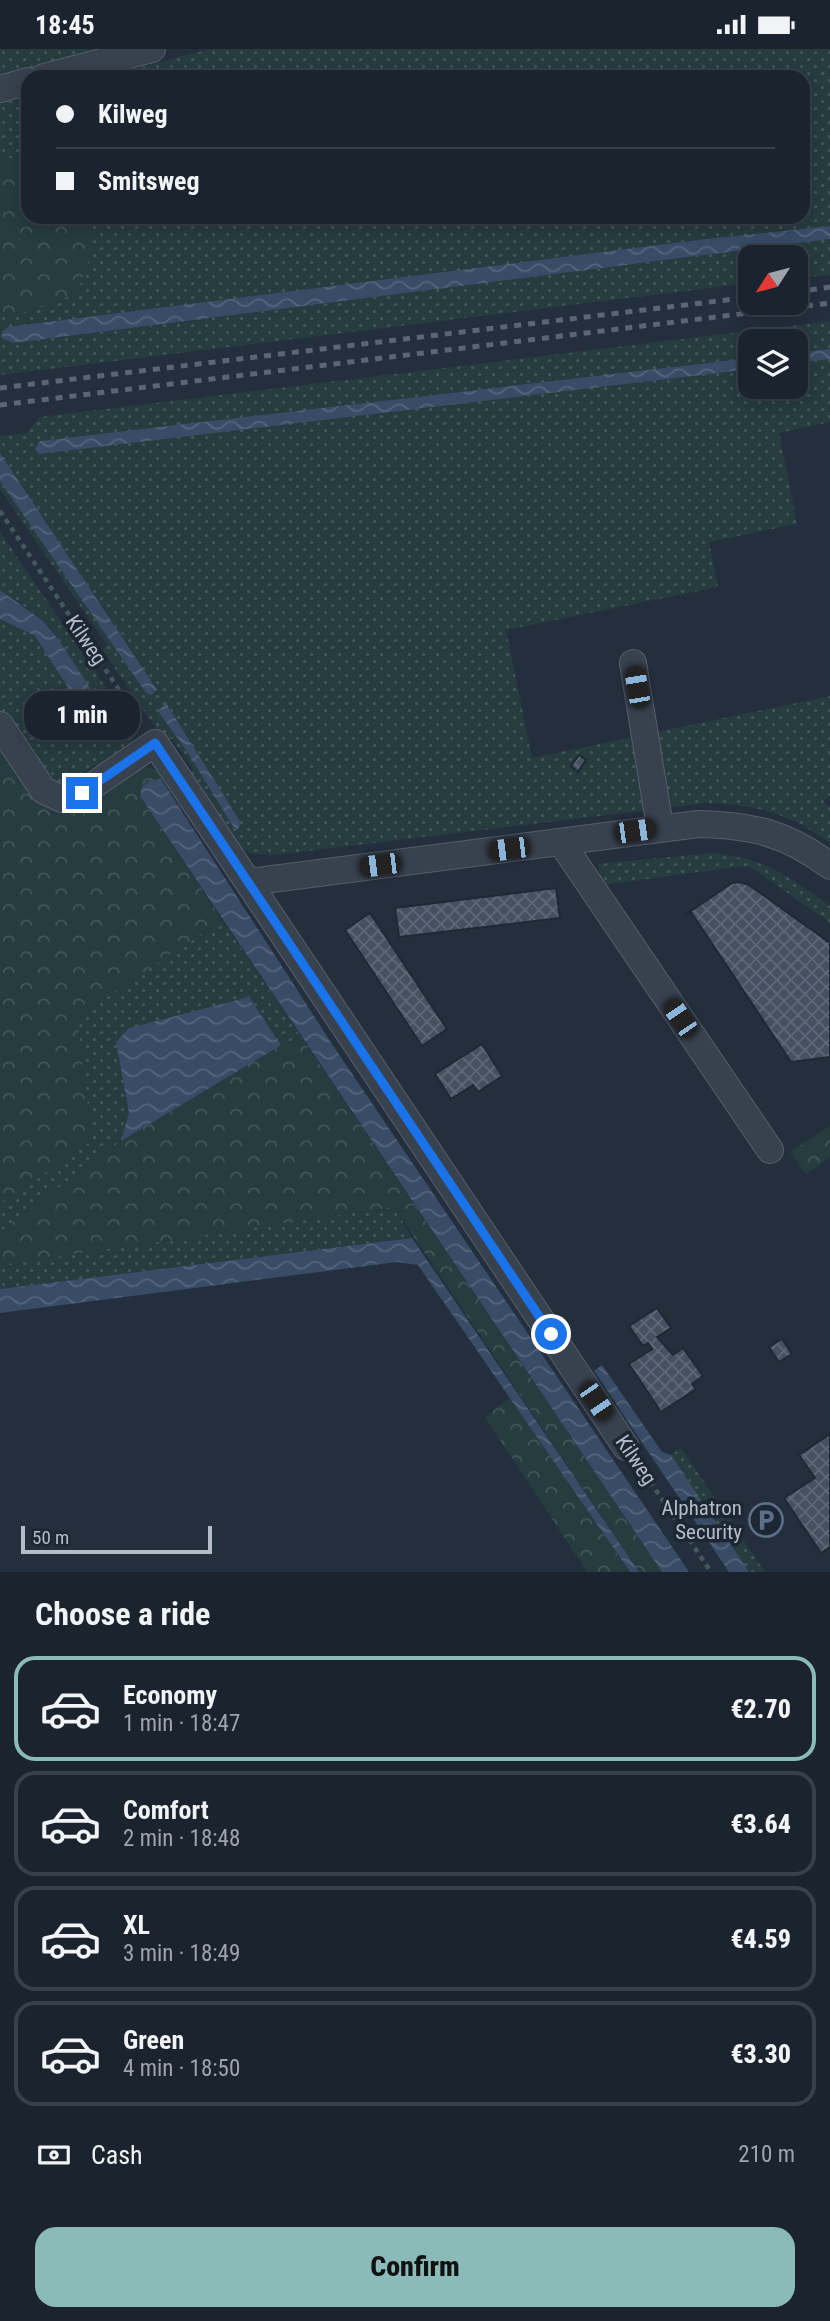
<!DOCTYPE html>
<meta charset="utf-8">
<style>
:root{--surface:#1b232e;--page:#242b36;--text:#f1f3f6;--muted:#a0a4aa;--line:#39404a;--accent:#8bbbb9}
body{margin:0;font-family:"Roboto Condensed",sans-serif;background:var(--page);color:var(--text);height:100vh;display:flex;flex-direction:column;font-size:26px;white-space:nowrap}
*{box-sizing:border-box;margin:0}
p{font-size:23px;color:var(--muted)}
.icon{flex:none;width:38px;height:38px;fill:none;stroke:currentColor;stroke-width:2;stroke-linecap:round;stroke-linejoin:round}
.map{position:relative;height:1523px;overflow:hidden}
.details{display:flex;flex-direction:column;background:var(--surface);flex:1}
.details>*{flex:none}
.guide{position:absolute;left:21px;top:21px;width:789px;height:154px;border-radius:21px;box-shadow:0 4px 18px #0003,0 0 0 2px var(--line);display:grid;align-content:center;height:154px;padding:0 35px;background:var(--surface)}
.needle{width:46px;rotate:234deg}
.fabs{position:absolute;left:738px;top:196px;display:grid;gap:14px}
.fabs a{display:grid;place-items:center;width:70px;height:70px;border-radius:14px;background:var(--surface);box-shadow:0 4px 18px #0003,0 0 0 2px var(--line);font-size:35px}
.scale{position:absolute;left:21px;bottom:18px;width:191px;box-sizing:border-box;padding-left:7px;border:4px solid #b4bcc9;border-top:0;font-size:19px;line-height:24px;white-space:nowrap;color:#b4bcc9;-webkit-text-stroke:5px #1d2633;paint-order:stroke}
.end{position:absolute;width:32px;height:32px;margin:-16px;border:9px solid #1a73e8;background:#fff;box-shadow:0 0 0 4px #fff}
.from{border-radius:50%}
.bubble{position:absolute;height:49px;border-radius:21px;background:var(--surface);box-shadow:0 4px 18px #0003,0 0 0 2px var(--line);font-size:23px;font-weight:800;line-height:49px;text-align:center}
.car{position:absolute;width:21px;height:42px;margin:-21px -10px;border-radius:9px;box-shadow:0 0 5px 2px #0007;background:linear-gradient(#222 24%,#8ab4d8 0 40%,#222 0 76%,#8ab4d8 0 86%,#222 0)}
.guide b{display:flex;align-items:center;gap:24px;height:66px;font-size:26px}
.guide b+b{border-top:2px solid var(--line)}
.guide i{width:18px;height:18px;background:var(--text)}
ul{padding:0;list-style:none}
li{display:flex;align-items:center;gap:21px;height:105px;margin:0 14px 10px;padding:0 21px;border:4px solid var(--line);border-radius:21px}
li div{flex:1}
li b{display:block;font-size:26px}
li em{font-style:normal;font-weight:800}
li.active{border-color:var(--accent)}
li>.icon{width:63px;height:63px;stroke-width:1.5}
h2{padding:0 35px;font-size:32px;line-height:84px}
.pay{display:flex;align-items:center;gap:18px;height:77px;padding:0 35px;font-size:26px}
.pay p{margin-inline-start:auto}
.cta{display:flex;gap:14px;margin-top:auto;padding:14px 35px}
.cta a{flex:1;height:80px;border-radius:21px;background:var(--accent);color:#111;font-size:28px;font-weight:800;line-height:80px;text-align:center}
.status{display:flex;justify-content:space-between;align-items:center;height:49px;padding:0 35px;background:var(--surface);direction:ltr}
.status svg{height:19px;fill:currentColor}
.map>svg:first-child{display:block}
.green{fill:url(#green-dots);fill-rule:evenodd}
.forest{fill:url(#forest-crowns)}
.water{fill:url(#water-waves)}
.building{fill:url(#building-cross-hatch);stroke:#1f2835;stroke-width:2}
.lines{fill:none;stroke-linecap:round;stroke-linejoin:round}
.minor-casing{stroke:#565f6c;stroke-width:28}
.path{stroke:#44595c;stroke-width:4.5;stroke-dasharray:5 5;stroke-linecap:butt}
.minor{stroke:#38414e;stroke-width:26}
.rail{stroke:#5a6575;stroke-width:5;stroke-dasharray:7 7;stroke-linecap:butt}
.route{stroke:#1a73e8;stroke-width:9}
.labels{text-anchor:middle;stroke-width:7;stroke-linejoin:round;paint-order:stroke}
.street-label{font-size:21px;fill:#b4bcc9;stroke:#1d2633}
.poi-label{font-size:21px;fill:#b4bcc9;stroke:#1d2633;text-anchor:end}
</style>
<div class="status"><b>18:45</b><svg viewBox="0 0 49 12"><path d="M0 12V9h3v3zM5 12V6h3v6zM10 12V3h3v9zM15 12V0h3v12zM26 1h20v11H26zM47 4h2v5h-2z"/></svg></div>
<div class="map">
<svg width="830" height="1523" viewBox="0 0 830 1523">
<defs>
<pattern id="green-dots" width="8" height="8" patternUnits="userSpaceOnUse" patternTransform="scale(1.75)"><rect width="8" height="8" fill="#263c3f"/><path d="M2 2h.1M6 6h.1" fill="none" stroke="#435659" stroke-width="1.8" stroke-linecap="round"/></pattern>
<pattern id="forest-crowns" width="20" height="18" patternUnits="userSpaceOnUse" patternTransform="scale(1.75)"><rect width="20" height="18" fill="#263c3f"/><path d="M2 6a3 3 0 1 1 6 0M12 15a3 3 0 1 1 6 0" fill="none" stroke="#435659"/></pattern>
<pattern id="water-waves" width="16" height="10" patternUnits="userSpaceOnUse" patternTransform="scale(1.75)"><rect width="16" height="10" fill="#394c67"/><path d="M0 5q4-4 8 0t8 0" fill="none" stroke="#53647b"/></pattern>
<pattern id="building-cross-hatch" width="8" height="8" patternUnits="userSpaceOnUse" patternTransform="scale(1.75)"><rect width="8" height="8" fill="#455162"/><path d="M0 0l8 8M0 8l8-8" fill="none" stroke="#5d6877"/></pattern>
</defs>
<rect width="100%" height="100%" fill="#242f3e"/>
<!-- green -->
<g class="green">
<polygon points="0,0 117,0 0,27"/>
<polygon points="210,0 830,0 830,177 706,190 2,283 2,288 13,294 830,190 830,226 796,229 796,208 751,208 751,234 0,326 0,267 16,266 59,252 91,206 91,168 803,168 803,28 102,28"/>
<polygon points="28,47 28,112 0,108 0,54"/>
<path d="M830,272v101l-51,11 18,91 -88,18 9,45 -212,43 26,128 298,-62v100l-7,5 7,6v36c-41,-30 -72,-38 -123,-40l-433,52 -23,-1 -14,-9 -50,-70 6,-6 -21,-31 -6,5 -64,-94 5,-4 -107,-156v-53l27,-3 13,-16zM751,292h45v46h-45z"/>
<path d="M0,483l133,195c3,23 -17,31 -34,43l-4,-6 -27,21 -22,-4 -46,-71v-91l35,17 68,106c-13,-42 -26,-87 -59,-120 -13,-12 -30,-22 -44,-32z"/>
<path d="M711,804c56,6 74,21 119,53v17l-78,-55 -9,-2 -140,19 -5,-21z"/>
<polygon points="222,871 301,988 281,996 249,948 116,993 129,1064 121,1092 0,1183 0,1154 92,1092 77,968"/>
<polygon points="394,1158 412,1189 0,1240 0,1216"/>
<polygon points="681,1399 765,1523 749,1523 671,1406"/>
</g>
<!-- forest -->
<g class="forest">
<polygon points="0,108 28,112 28,168 91,168 91,206 78,241 59,252 16,266 0,267"/>
<path d="M0,696l36,52 16,12c9,-1 20,-1 28,-4 31,-11 50,-55 86,-30l-5,4c-13,1 -18,5 -21,17l82,124 -145,97 15,124 -92,62z"/>
<polygon points="301,988 662,1523 639,1523 394,1158 0,1216 0,1183 121,1092 268,1002"/>
<polygon points="830,1077 830,1108 806,1125 790,1103"/>
<polygon points="511,1348 629,1523 587,1523 485,1368"/>
</g>
<!-- water -->
<g class="water">
<polygon points="830,177 830,190 13,294 2,289 2,283 8,278 706,190"/>
<polygon points="830,300 830,310 796,314 796,304"/>
<polygon points="751,309 751,320 39,405 35,400 40,392"/>
<polygon points="0,404 157,641 151,646 146,644 0,432"/>
<polygon points="0,541 43,572 59,591 118,682 118,690 103,693 35,587 0,570"/>
<polygon points="166,654 241,774 238,780 234,779 188,704 158,662"/>
<polygon points="161,730 334,998 689,1523 662,1523 140,747 142,738 150,731"/>
<polygon points="249,948 281,996 121,1092 129,1064 116,993 129,979"/>
<polygon points="412,1189 639,1523 630,1523 418,1216 397,1213 0,1264 0,1240"/>
<polygon points="602,1316 662,1403 671,1406 749,1523 729,1523 594,1322"/>
</g>
<!-- building -->
<g class="building">
<polygon points="579,706 586,711 578,723 571,717"/>
<polygon points="740,833 749,836 830,894 830,1008 791,1013 691,863 685,866 732,834"/>
<polygon points="556,839 560,869 399,888 395,859"/>
<polygon points="370,864 447,980 422,997 345,881"/>
<polygon points="482,995 502,1027 478,1043 473,1036 451,1050 435,1025"/>
<polygon points="657,1259 671,1279 657,1288 673,1306 683,1299 703,1327 692,1335 696,1340 661,1363 629,1315 652,1300 648,1294 643,1297 629,1277"/>
<polygon points="782,1290 792,1305 779,1313 769,1298"/>
<polygon points="830,1385 830,1498 821,1504 784,1449 815,1429 799,1406"/>
</g>
<g class="lines">
<!-- minor casing -->
<g class="minor-casing">
<g id="minor">
<polyline points="44,28 152,0"/>
<polyline points="0,40 28,32"/>
<polyline points="633,614 660,778"/>
<polyline points="0,676 43,741 62,750 82,744 155,694 626,1398"/>
<polyline points="561,793 770,1101"/>
<path d="M250,833l448,-58c53,1 89,9 132,42"/>
</g>
</g>
<!-- path -->
<g class="path">
<polyline points="0,462 141,674"/>
<polyline points="639,1416 711,1523"/>
</g>
<!-- minor -->
<use href="#minor" class="minor"/>
<!-- rail -->
<g class="rail">
<polyline points="796,243 830,238"/>
<polyline points="0,339 751,248"/>
<polyline points="0,356 830,254"/>
</g>
</g>
<g class="lines">
<!-- route -->
<polyline class="route" points="82,744 155,694 551,1285"/>
</g>
<!-- icons -->
<defs>
<g id="parking-ring" transform="scale(1.75)"><circle r="9.5" fill="#1d2633" stroke="#5c6f8a" stroke-width="1.5"/><path d="M-3.5-5.5H1a3.5 3.5 0 0 1 0 7H-1V5.5H-3.5ZM-1-3.4V-.6H.8a1.4 1.4 0 0 0 0-2.8Z" fill="#5c6f8a"/></g>
</defs>
<g fill-rule="evenodd">
<use href="#parking-ring" x="766" y="1471"/>
</g>
<g class="labels">
<!-- street labels -->
<g class="street-label">
<text transform="translate(86 591) rotate(56)" y="7">Kilweg</text>
<text transform="translate(636 1411) rotate(56)" y="7">Kilweg</text>
</g>
<!-- poi labels -->
<g class="poi-label">
<text x="742" y="1466">Alphatron<tspan x="742" dy="24">Security</tspan></text>
</g>
</g>
</svg>
<div class="fabs">
<a><svg class="needle" viewBox="-14 -14 28 28"><path d="M0-13l5 13h-10z" fill="#e53935"/><path d="M0 13l5-13h-10z" fill="#a0a4aa"/></svg></a>
<a><svg class="icon" aria-label="layers" viewBox="0 0 24 24"><path d="M12 4l9 5-9 5-9-5zM3 14l9 5 9-5"/></svg></a>
</div>
<div class="scale">50 m</div>
<i class="end from" style="left:551px;top:1285px"></i>
<i class="end" style="left:82px;top:744px"></i>
<div class="bubble" style="left:24px;top:642px;width:116px">1 min</div>
<i class="car" style="left:637px;top:638px;rotate:350deg"></i>
<i class="car" style="left:635px;top:782px;rotate:82deg"></i>
<i class="car" style="left:509px;top:800px;rotate:263deg"></i>
<i class="car" style="left:380px;top:816px;rotate:263deg"></i>
<i class="car" style="left:680px;top:969px;rotate:326deg"></i>
<i class="car" style="left:596px;top:1352px;rotate:146deg"></i>
<div class="guide">
<b><i class="from"></i>Kilweg</b>
<b><i></i>Smitsweg</b>
</div>
</div>
<section class="details">
<h2>Choose a ride</h2>
<ul>
<li class="active"><svg class="icon" aria-label="car" viewBox="0 0 24 24"><path d="M5 17H2v-5l4-1 3-4h7l3 4 3 1v5h-3M9 17h6M6 11h13"/><circle cx="7" cy="17" r="2"/><circle cx="17" cy="17" r="2"/></svg><div><b>Economy</b><p>1 min · 18:47</p></div><em>€2.70</em></li>
<li><svg class="icon" aria-label="car" viewBox="0 0 24 24"><path d="M5 17H2v-5l4-1 3-4h7l3 4 3 1v5h-3M9 17h6M6 11h13"/><circle cx="7" cy="17" r="2"/><circle cx="17" cy="17" r="2"/></svg><div><b>Comfort</b><p>2 min · 18:48</p></div><em>€3.64</em></li>
<li><svg class="icon" aria-label="car" viewBox="0 0 24 24"><path d="M5 17H2v-5l4-1 3-4h7l3 4 3 1v5h-3M9 17h6M6 11h13"/><circle cx="7" cy="17" r="2"/><circle cx="17" cy="17" r="2"/></svg><div><b>XL</b><p>3 min · 18:49</p></div><em>€4.59</em></li>
<li><svg class="icon" aria-label="car" viewBox="0 0 24 24"><path d="M5 17H2v-5l4-1 3-4h7l3 4 3 1v5h-3M9 17h6M6 11h13"/><circle cx="7" cy="17" r="2"/><circle cx="17" cy="17" r="2"/></svg><div><b>Green</b><p>4 min · 18:50</p></div><em>€3.30</em></li>
</ul>
<div class="pay"><svg class="icon" aria-label="cash" viewBox="0 0 24 24"><path d="M3 7h18v10H3z"/><circle cx="12" cy="12" r="2"/></svg>Cash<p>210 m</p></div>
<div class="cta"><a>Confirm</a></div>
</section>
